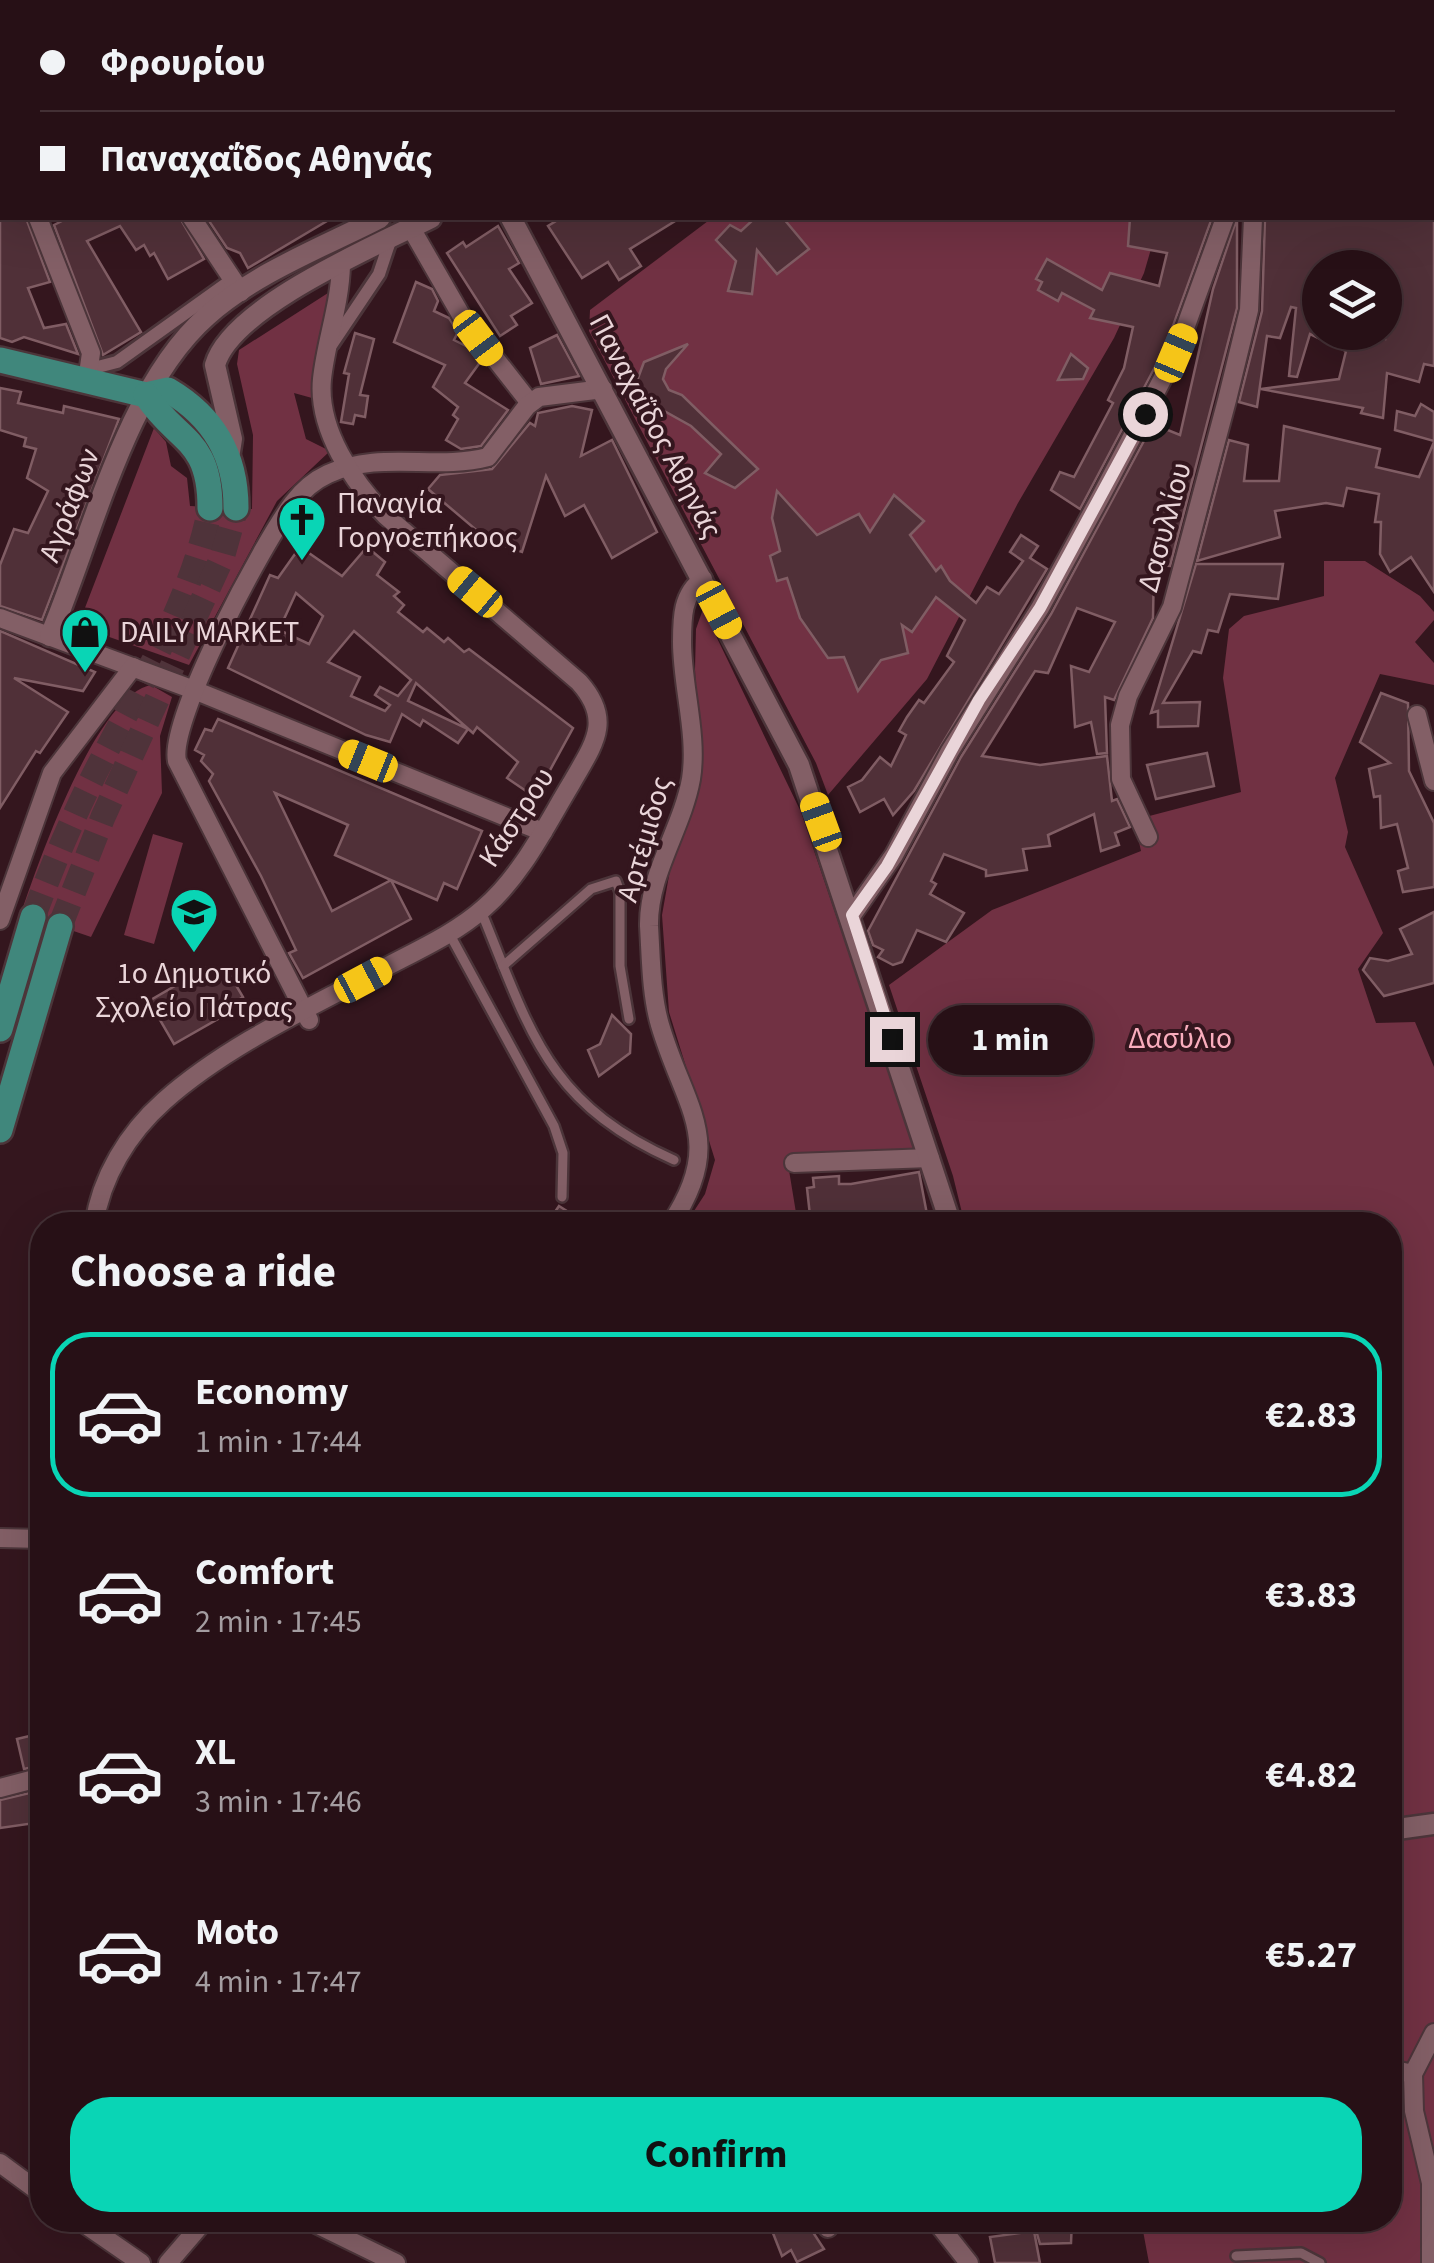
<!DOCTYPE html>
<meta charset="utf-8">
<style>
:root{--surface:#271016;--page:#331e23;--text:#f1f3f6;--muted:#a49da1;--line:#433035;--accent:#09d5b5}
body{margin:0;font-family:"Source Sans 3",sans-serif;background:var(--page);color:var(--text);height:100vh;display:flex;flex-direction:column;font-size:38px;white-space:nowrap}
*{box-sizing:border-box;margin:0}
p{font-size:32px;color:var(--muted)}
.icon{flex:none;width:55px;height:55px;fill:none;stroke:currentColor;stroke-width:2;stroke-linecap:round;stroke-linejoin:round}
.map{position:relative;flex:1;overflow:hidden}
.panel{position:absolute;left:30px;top:1212px;width:1372px;height:1020px;display:flex;flex-direction:column;background:var(--surface);border-radius:40px;box-shadow:0 10px 40px #0002,0 0 0 2px var(--line)}
.panel>*{flex:none}
.top-card{position:absolute;left:0px;top:0px;width:1435px;height:220px;box-shadow:0 10px 40px #0002,0 0 0 2px var(--line);display:grid;align-content:center;height:220px;padding:0 40px;background:var(--surface)}
.fabs{position:absolute;left:1302px;top:250px;display:grid;gap:20px}
.fabs a{display:grid;place-items:center;width:100px;height:100px;border-radius:50%;background:var(--surface);box-shadow:0 10px 40px #0002,0 0 0 2px var(--line);font-size:50px}
.end{position:absolute;width:45px;height:45px;margin:-22px;border:12px solid #ead5d9;background:#111;box-shadow:0 0 0 5px #111}
.from{border-radius:50%}
.bubble{position:absolute;height:70px;border-radius:35px;background:var(--surface);box-shadow:0 10px 40px #0002,0 0 0 2px var(--line);font-size:32px;font-weight:700;line-height:70px;text-align:center}
.car{position:absolute;width:30px;height:60px;margin:-30px -15px;border-radius:12px;box-shadow:0 0 8px 2px #0007;background:linear-gradient(#f5c518 24%,#345 0 40%,#f5c518 0 76%,#345 0 86%,#f5c518 0)}
.top-card b{display:flex;align-items:center;gap:35px;height:95px;font-size:38px}
.top-card b+b{border-top:2px solid var(--line)}
.top-card i{width:25px;height:25px;background:var(--text)}
ul{padding:0;list-style:none}
li{display:flex;align-items:center;gap:30px;height:165px;margin:0 20px 15px;padding:0 20px;border:5px solid transparent;border-radius:40px}
li div{flex:1}
li b{display:block;font-size:38px}
li em{font-style:normal;font-weight:700}
li.on{border-color:var(--accent)}
li>.icon{width:90px;height:90px;stroke-width:1.5}
h2{padding:0 40px;font-size:45px;line-height:120px}
.cta{display:flex;gap:20px;margin-top:auto;padding:20px 40px}
.cta a{flex:1;height:115px;border-radius:40px;background:var(--accent);color:#111;font-size:40px;font-weight:700;line-height:115px;text-align:center}
.map>svg:first-child{display:block}
.green{fill:#713143}
.building{fill:#503038;stroke:#805d64;stroke-width:2.5;fill-rule:evenodd}
.lines{fill:none;stroke-linecap:round;stroke-linejoin:round}
.primary-tunnel{stroke:#4f333a;stroke-width:25;stroke-dasharray:25 12;stroke-linecap:butt}
.service-casing{stroke:#4c353a;stroke-width:14}
.pedestrian-casing{stroke:#4c353a;stroke-width:18}
.minor-casing{stroke:#4c353a;stroke-width:22}
.tertiary-casing{stroke:#4c353a;stroke-width:25}
.primary-casing{stroke:#4c353a;stroke-width:30}
.service{stroke:#835f66;stroke-width:9}
.pedestrian{stroke:#835f66;stroke-width:12}
.minor{stroke:#835f66;stroke-width:18}
.tertiary{stroke:#835f66;stroke-width:20}
.primary{stroke:#40877c;stroke-width:25}
.route{stroke:#ead5d9;stroke-width:12}
.labels{text-anchor:middle;stroke-width:8;stroke-linejoin:round;paint-order:stroke}
.street-label{font-size:30px;fill:#ead5d9;stroke:#34161e}
.poi-label{font-size:30px;fill:#ead5d9;stroke:#34161e;text-anchor:start}
.park-label{font-size:30px;fill:#f9adbd;stroke:#34161e}
</style>
<div class="map">
<svg width="1434" height="2263" viewBox="0 0 1434 2263">
<rect width="100%" height="100%" fill="#34161e"/>
<!-- green -->
<g class="green">
<polygon points="872,0 1238,0 874,2"/>
<polygon points="712,218 1160,218 1144,273 1114,338 1018,503 927,679 828,795 816,763 589,331 590,310"/>
<path d="M328,293c1,37 -20,68 -16,105l-18,-5 12,46 24,12 -53,50 -88,164 -111,-39 76,-198 12,14 5,24 16,12 3,28 62,3 1,-74 -16,-71 2,-14z"/>
<polygon points="1324,561 1365,561 1420,596 1434,612 1434,620 1415,642 1434,663 1434,685 1380,674 1335,778 1348,832 1345,847 1383,933 1358,969 1376,1023 1415,1022 1434,1067 1434,2263 1149,2263 1141,2220 1390,2220 1390,1225 965,1225 953,1176 889,985 992,910 1141,851 1134,820 1241,792 1223,678 1229,629 1244,616 1324,596"/>
<polygon points="703,609 801,812 915,1149 787,1158 798,1225 685,1225 705,1194 715,1160 669,1012 662,915 670,870 699,784 695,669 696,629"/>
<path d="M151,685l21,12 -12,39 2,57 -71,144 -70,-24c18,-52 75,-218 130,-228z"/>
<polygon points="153,834 183,843 154,944 124,935"/>
</g>
<!-- building -->
<g class="building">
<polygon points="0,218 26,218 50,282 28,288 44,328 66,324 78,354 24,337 12,342 0,338"/>
<polygon points="68,218 180,218 204,259 168,279 154,253 150,256 144,245 136,250 120,226 87,241 141,332 103,355 54,225"/>
<polygon points="207,218 332,218 248,268 240,253 227,248"/>
<polygon points="561,218 680,218 630,249 641,266 619,280 608,262 582,278 548,226"/>
<polygon points="755,218 783,218 809,249 777,274 757,250 752,294 728,291 736,261 716,240 730,225 741,231"/>
<polygon points="1130,218 1212,218 1165,348 1080,509 1051,490 1060,472 1074,477 1113,403 1108,400 1124,368 1133,327 1090,318 1094,310 1062,293 1058,301 1038,290 1042,282 1036,279 1047,259 1102,290 1110,273 1159,286 1167,253 1128,246"/>
<polygon points="1237,218 1237,308 1170,566 1154,565 1153,618 1114,700 1105,697 1107,753 1097,754 1091,722 1075,727 1071,666 1089,672 1115,622 1077,608 1048,673 1035,671 982,756 1040,765 1107,756 1112,801 1117,799 1130,827 1115,833 1119,845 1101,851 1094,814 1048,835 1050,846 1023,849 1027,870 986,876 986,870 944,854 931,881 936,884 930,894 964,913 946,942 917,930 902,962 893,965 878,957 883,950 873,945 868,931 961,757 1051,614 1153,424 1180,435 1213,289"/>
<path d="M1265,218h169v148l-10,-2 -5,18 -32,-9 -4,45 -22,-5 2,-5 -102,-19 78,-10 7,-28 -36,-17 -13,43 -8,-1 7,-68 -5,-1 -11,31 -13,-2 -10,71 -18,-5 23,-91zM1320,268h65v71l-27,-7h-38z"/>
<polygon points="498,226 519,263 509,269 532,303 511,316 517,325 500,336 447,253 463,242 466,247"/>
<polygon points="416,282 432,289 438,301 434,311 449,318 458,332 454,340 472,349 481,361 465,383 508,410 481,446 461,449 446,440 458,419 453,415 458,407 433,387 445,365 394,342"/>
<polygon points="355,333 374,339 360,395 368,396 365,417 355,415 353,424 341,422 349,374 344,373"/>
<polygon points="557,335 579,376 541,384 530,348"/>
<polygon points="688,344 666,369 663,379 669,390 682,395 758,469 735,488 705,473 721,454 691,426 641,398 635,386 644,362"/>
<polygon points="1071,354 1088,368 1083,379 1058,380"/>
<polygon points="0,388 21,392 18,403 63,413 64,406 119,419 42,620 0,606 0,565 14,529 28,533 48,491 27,478 36,449 24,446 26,438 0,430"/>
<polygon points="1421,404 1434,412 1434,441 1395,430 1397,411 1415,416"/>
<polygon points="572,406 592,410 581,456 612,440 657,532 612,558 584,505 565,516 546,476 522,552 488,540 428,489 440,475 492,469 530,423 535,426 538,413"/>
<polygon points="1284,426 1380,449 1376,467 1419,477 1434,442 1434,592 1411,557 1390,572 1380,554 1381,522 1375,522 1379,494 1347,488 1343,506 1326,503 1275,511 1280,537 1197,561 1229,440 1248,445 1244,481 1279,481"/>
<polygon points="777,491 817,535 859,514 870,532 894,495 924,521 910,535 936,571 941,566 950,581 976,603 987,587 999,594 1023,561 1010,552 1021,535 1038,546 1030,558 1047,569 914,791 893,815 884,799 860,812 848,787 862,780 880,757 891,766 906,735 899,731 907,717 919,700 924,703 954,662 947,656 965,620 936,597 912,632 902,625 908,653 881,660 858,691 844,657 828,658 800,618 787,578 777,581 770,556 780,551 772,518"/>
<path d="M367,547l18,15 -8,13 22,17 -5,4 10,9 -6,7 25,20 4,-4 17,14 4,-4 16,14 5,-3 104,79 -30,55 -6,-4 -8,14 -22,-15 11,-16 -41,-35 -4,6 -57,-50 -8,18 60,28 -10,14 -35,-23 -3,6 -18,-12 -12,28 -24,-7 -138,-67 42,-93 8,3 17,-24 6,4 5,-7 36,25zM296,593l27,23 -14,28 -30,-14zM354,631l57,49 -13,16 -18,-9 -5,8 15,10 -5,6 -34,-15 9,-19 -32,-15z"/>
<polygon points="1196,564 1283,564 1278,599 1230,594 1218,632 1208,630 1201,653 1193,651 1163,703 1200,702 1198,726 1158,727 1158,711 1151,713"/>
<polygon points="0,631 95,672 83,691 14,678 68,712 40,753 36,751 0,808"/>
<polygon points="1381,693 1408,703 1409,771 1434,823 1434,887 1403,892 1398,871 1408,868 1397,824 1381,828 1380,796 1374,797 1369,769 1390,763 1360,742"/>
<path d="M218,719l264,112 -25,58 -13,-6 -7,17 -46,-20 20,39 -108,59 -14,-25 7,-3 -35,-74 -52,-95 4,-7 -12,-13 3,-6 -9,-5 10,-21 7,2zM275,793l73,32 -13,30 56,25 -59,31z"/>
<polygon points="1207,753 1214,786 1156,799 1147,765"/>
<polygon points="1434,912 1434,983 1384,996 1363,970 1370,958 1388,961 1412,954 1400,929"/>
<polygon points="206,968 215,984 230,975 243,997 228,1006 232,1011 174,1044 149,1001"/>
<polygon points="612,1015 631,1034 630,1053 599,1076 588,1050 600,1044"/>
<polygon points="919,1172 929,1225 811,1225 807,1188 814,1187 813,1178 839,1176 839,1184 851,1184"/>
<polygon points="559,1206 589,1225 546,1225"/>
<polygon points="42,1733 42,1765 24,1769 17,1739"/>
<polygon points="42,1790 42,1822 0,1828 0,1800"/>
<polygon points="796,2220 805,2220 824,2249 797,2262 791,2250 782,2256 771,2228"/>
<polygon points="1033,2220 1072,2220 1071,2243 1040,2244"/>
<polygon points="1034,2231 1040,2263 995,2263 990,2237"/>
</g>
<g class="lines">
<!-- primary-tunnel -->
<g class="primary-tunnel">
<path d="M33,917c18,-48 38,-96 61,-142 43,-85 98,-173 116,-267"/>
<polyline points="60,926 103,817 222,558 236,508"/>
</g>
<!-- service casing -->
<g class="service-casing">
<g id="service">
<polyline points="0,73 2,72"/>
<path d="M481,911c49,119 65,192 193,249"/>
<polyline points="449,933 554,1126 563,1153 562,1197"/>
<polyline points="503,966 591,889 616,881 620,892 620,966 629,1019"/>
<polyline points="1236,2256 1301,2253 1320,2263"/>
</g>
</g>
<!-- pedestrian casing -->
<g class="pedestrian-casing">
<g id="pedestrian">
<polyline points="332,344 379,274 391,238"/>
<polyline points="90,369 117,362 233,279"/>
</g>
</g>
<!-- minor casing -->
<g class="minor-casing">
<g id="minor">
<polyline points="50,0 51,2"/>
<polyline points="581,0 582,2"/>
<polyline points="767,0 768,2"/>
<polyline points="1419,0 1420,2"/>
<polyline points="164,2 168,0"/>
<polyline points="1248,2 1248,0"/>
<polyline points="1432,24 1434,26"/>
<polyline points="0,132 2,136"/>
<polyline points="38,218 91,353 87,381"/>
<polyline points="192,218 241,292"/>
<polyline points="411,228 461,315 530,403"/>
<polyline points="0,618 194,690 543,832"/>
<polyline points="1417,715 1434,781"/>
<polyline points="1148,837 1121,779 1120,725 1128,696 1172,607 1227,400 1249,310 1253,218"/>
<polyline points="852,915 894,855 950,751 1040,608 1100,498 1176,353 1225,218"/>
<polyline points="0,920 52,773 133,667"/>
<path d="M309,1020l-132,-259c-9,-41 87,-220 116,-258 9,-12 22,-23 35,-29 53,-24 107,-3 160,-17l39,-51 12,-9 64,-8"/>
<polyline points="794,1163 930,1158"/>
<path d="M94,1225c7,-48 34,-92 70,-124 63,-56 147,-94 222,-134 32,-17 70,-34 98,-59 38,-33 61,-81 87,-124 22,-39 43,-63 8,-102l-193,-166c-33,-34 -69,-87 -64,-137 4,-38 18,-74 19,-114"/>
<path d="M670,1225c57,-85 15,-115 -10,-200 -9,-31 -9,-67 -11,-99 -1,-52 33,-97 42,-147 7,-44 -9,-93 -9,-137 0,-24 0,-48 21,-63"/>
<polyline points="0,1538 42,1539"/>
<polyline points="0,1788 42,1777"/>
<polyline points="1390,2069 1413,2074"/>
<polyline points="0,2163 42,2194"/>
<polyline points="79,2220 141,2263"/>
<polyline points="308,2220 396,2263"/>
<polyline points="821,2220 828,2228"/>
<polyline points="935,2220 969,2263"/>
<polyline points="168,2263 205,2220"/>
<polyline points="1431,2263 1431,2183 1414,2111 1413,2074 1434,2033"/>
</g>
</g>
<!-- tertiary casing -->
<g class="tertiary-casing">
<g id="tertiary">
<polyline points="276,0 278,2"/>
<polyline points="475,0 477,2"/>
<polyline points="812,2 817,0"/>
<polyline points="511,218 799,765 951,1225"/>
<path d="M229,458l3,-19 -17,-74c16,-58 162,-120 216,-147"/>
<path d="M50,636c42,-99 76,-249 157,-320 48,-43 116,-69 173,-98"/>
<polyline points="1390,1830 1434,1824"/>
</g>
</g>
<!-- primary casing -->
<g class="primary-casing">
<g id="primary">
<path d="M0,360l146,35 22,-5c46,27 68,66 68,118"/>
<path d="M146,395c30,47 64,42 64,113"/>
<polyline points="0,1029 33,917"/>
<polyline points="0,1130 60,926"/>
</g>
</g>
<!-- service -->
<use href="#service" class="service"/>
<!-- pedestrian -->
<use href="#pedestrian" class="pedestrian"/>
<!-- minor -->
<use href="#minor" class="minor"/>
<!-- tertiary -->
<use href="#tertiary" class="tertiary"/>
<!-- primary -->
<use href="#primary" class="primary"/>
</g>
<g class="lines">
<!-- route -->
<polyline class="route" points="892,1039 852,915 887,866 979,700 1040,608 1145,414"/>
</g>
<!-- icons -->
<defs>
<g id="church-pin" transform="scale(2.5)"><path d="M0 17L-7.5 6A9.5 9.5 0 1 1 7.5 6Z" fill="#09d5b5" stroke="#34161e"/><path d="M-1.2-6h2.4v3.5h3.3v2.4h-3.3V6h-2.4V-.1h-3.3v-2.4h3.3Z" fill="#111"/></g>
<g id="shop-pin" transform="scale(2.5)"><path d="M0 17L-7.5 6A9.5 9.5 0 1 1 7.5 6Z" fill="#09d5b5" stroke="#34161e"/><path d="M-5-2.5h2.3a2.7 3.5 0 0 1 5.4 0H5L5.5 6h-11ZM-1.5-2.5h3a1.5 2.3 0 0 0-3 0Z" fill="#111"/></g>
<g id="school-pin" transform="scale(2.5)"><path d="M0 17L-7.5 6A9.5 9.5 0 1 1 7.5 6Z" fill="#09d5b5" stroke="#34161e"/><path d="M0-5L7-2L0 1L-7-2ZM-4 1L0 2.5L4 1V4Q0 6-4 4Z" fill="#111"/></g>
</defs>
<g fill-rule="evenodd">
<use href="#church-pin" x="302" y="520"/>
<use href="#shop-pin" x="85" y="632"/>
<use href="#school-pin" x="194" y="912"/>
</g>
<g class="labels">
<!-- street labels -->
<g class="street-label">
<text transform="translate(656 426) rotate(62)" y="10">Παναχαΐδος Αθηνάς</text>
<text transform="translate(69 505) rotate(-69)" y="10">Αγράφων</text>
<text transform="translate(1164 527) rotate(-75)" y="10">Δασυλλίου</text>
<text transform="translate(516 817) rotate(-57)" y="10">Κάστρου</text>
<text transform="translate(644 839) rotate(-74)" y="10">Αρτέμιδος</text>
</g>
<!-- poi labels -->
<g class="poi-label">
<text x="337" y="513">Παναγία<tspan x="337" dy="34">Γοργοεπήκοος</tspan></text>
<text x="120" y="642">DAILY MARKET</text>
<text x="194" y="983" text-anchor="middle">1ο Δημοτικό<tspan x="194" dy="34">Σχολείο Πάτρας</tspan></text>
</g>
<!-- park labels -->
<g class="park-label">
<text x="1180" y="1048">Δασύλιο</text>
</g>
</g>
</svg>
<div class="fabs">
<a><svg class="icon" aria-label="layers" viewBox="0 0 24 24"><path d="M12 4l9 5-9 5-9-5zM3 14l9 5 9-5"/></svg></a>
</div>
<i class="end from" style="left:1145px;top:414px"></i>
<i class="end" style="left:892px;top:1039px"></i>
<div class="bubble" style="left:928px;top:1005px;width:165px">1 min</div>
<i class="car" style="left:478px;top:338px;rotate:143deg"></i>
<i class="car" style="left:1176px;top:353px;rotate:23deg"></i>
<i class="car" style="left:475px;top:592px;rotate:310deg"></i>
<i class="car" style="left:719px;top:610px;rotate:152deg"></i>
<i class="car" style="left:368px;top:761px;rotate:292deg"></i>
<i class="car" style="left:821px;top:822px;rotate:340deg"></i>
<i class="car" style="left:363px;top:980px;rotate:62deg"></i>
<div class="top-card">
<b><i class="from"></i>Φρουρίου</b>
<b><i></i>Παναχαΐδος Αθηνάς</b>
</div>
<section class="panel">
<h2>Choose a ride</h2>
<ul>
<li class="on"><svg class="icon" aria-label="car" viewBox="0 0 24 24"><path d="M5 17H2v-5l4-1 3-4h7l3 4 3 1v5h-3M9 17h6M6 11h13"/><circle cx="7" cy="17" r="2"/><circle cx="17" cy="17" r="2"/></svg><div><b>Economy</b><p>1 min · 17:44</p></div><em>€2.83</em></li>
<li><svg class="icon" aria-label="car" viewBox="0 0 24 24"><path d="M5 17H2v-5l4-1 3-4h7l3 4 3 1v5h-3M9 17h6M6 11h13"/><circle cx="7" cy="17" r="2"/><circle cx="17" cy="17" r="2"/></svg><div><b>Comfort</b><p>2 min · 17:45</p></div><em>€3.83</em></li>
<li><svg class="icon" aria-label="car" viewBox="0 0 24 24"><path d="M5 17H2v-5l4-1 3-4h7l3 4 3 1v5h-3M9 17h6M6 11h13"/><circle cx="7" cy="17" r="2"/><circle cx="17" cy="17" r="2"/></svg><div><b>XL</b><p>3 min · 17:46</p></div><em>€4.82</em></li>
<li><svg class="icon" aria-label="car" viewBox="0 0 24 24"><path d="M5 17H2v-5l4-1 3-4h7l3 4 3 1v5h-3M9 17h6M6 11h13"/><circle cx="7" cy="17" r="2"/><circle cx="17" cy="17" r="2"/></svg><div><b>Moto</b><p>4 min · 17:47</p></div><em>€5.27</em></li>
</ul>
<div class="cta"><a>Confirm</a></div>
</section>
</div>
